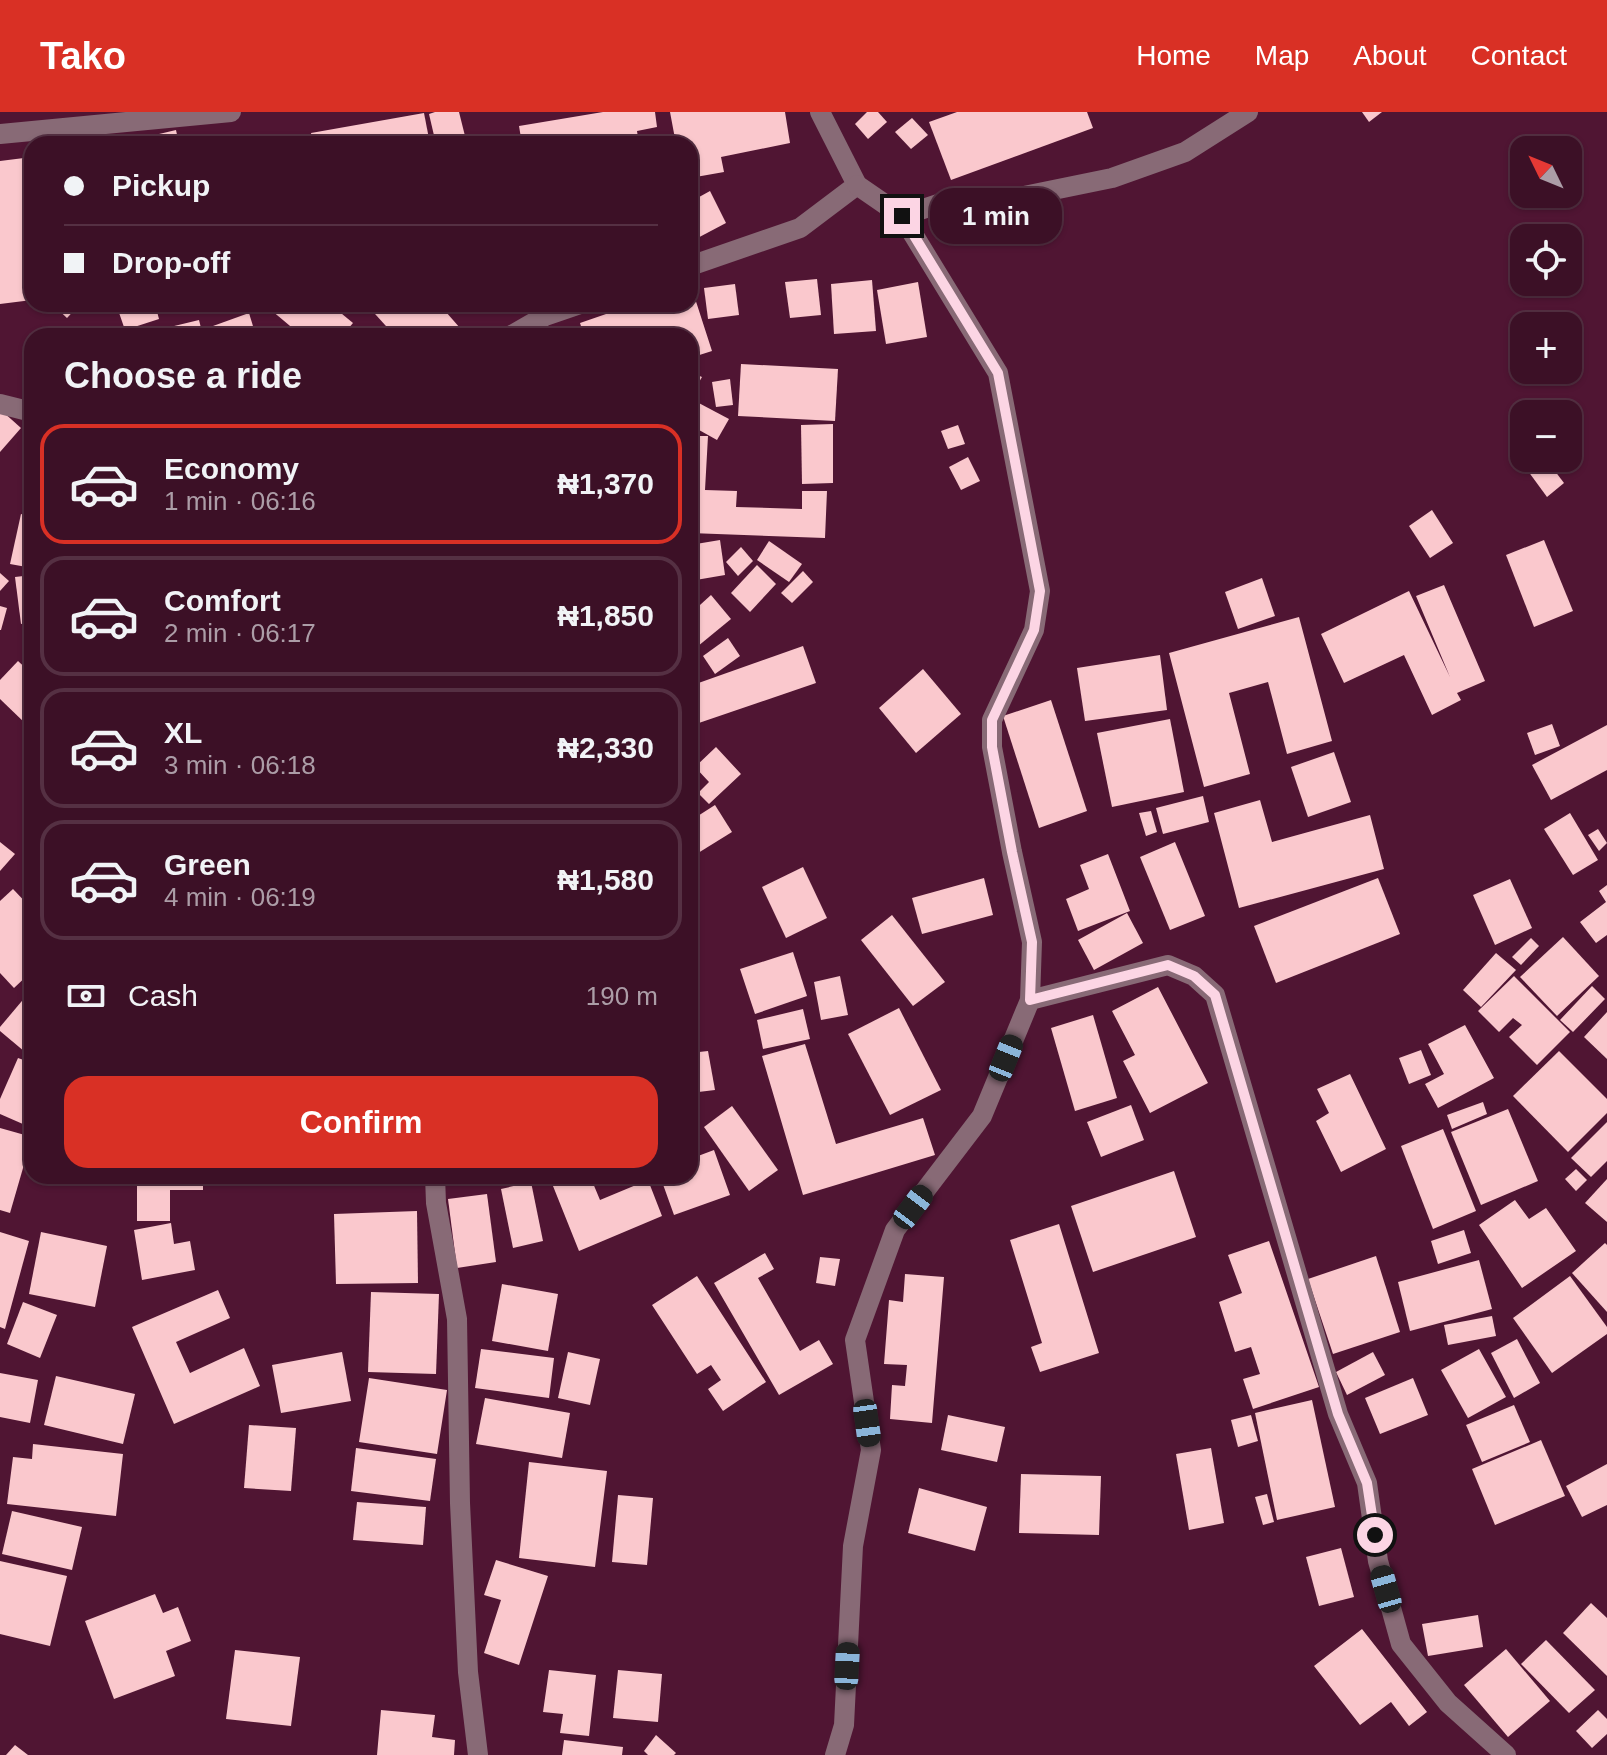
<!DOCTYPE html>
<meta charset="utf-8">
<style>
:root{--surface:#3c1026;--page:#43192e;--text:#f1f3f6;--muted:#ac9da7;--line:#553043;--accent:#d93025}
body{margin:0;font-family:Helvetica,sans-serif;background:var(--page);color:var(--text);height:100vh;display:flex;flex-direction:column;font-size:30px;white-space:nowrap}
*{box-sizing:border-box;margin:0}
p{font-size:26px;color:var(--muted)}
.icon{flex:none;width:44px;height:44px;fill:none;stroke:currentColor;stroke-width:2;stroke-linecap:round;stroke-linejoin:round}
.map{position:relative;flex:1;overflow:hidden}
.drawer{position:absolute;left:24px;top:216px;width:674px;height:856px;display:flex;flex-direction:column;background:var(--surface);border-radius:24px;box-shadow:0 2px 6px #0004,0 0 0 2px var(--line)}
.drawer>*{flex:none}
.top-card{position:absolute;left:24px;top:24px;width:674px;height:176px;border-radius:24px;box-shadow:0 2px 6px #0004,0 0 0 2px var(--line);display:grid;align-content:center;height:176px;padding:0 40px;background:var(--surface)}
.needle{width:52px;rotate:313deg}
.controls{position:absolute;left:1510px;top:24px;display:grid;gap:16px}
.controls a{display:grid;place-items:center;width:72px;height:72px;border-radius:16px;background:var(--surface);box-shadow:0 2px 6px #0004,0 0 0 2px var(--line);font-size:40px}
.end{position:absolute;width:36px;height:36px;margin:-18px;border:10px solid #fcd5e4;background:#111;box-shadow:0 0 0 4px #111}
.from{border-radius:50%}
.bubble{position:absolute;height:56px;border-radius:24px;background:var(--surface);box-shadow:0 2px 6px #0004,0 0 0 2px var(--line);font-size:26px;font-weight:700;line-height:56px;text-align:center}
.car{position:absolute;width:24px;height:48px;margin:-24px -12px;border-radius:10px;box-shadow:0 0 6px 2px #0007;background:linear-gradient(#222 24%,#8ab4d8 0 40%,#222 0 76%,#8ab4d8 0 86%,#222 0)}
.top-card b{display:flex;align-items:center;gap:28px;height:76px;font-size:30px}
.top-card b+b{border-top:2px solid var(--line)}
.top-card i{width:20px;height:20px;background:var(--text)}
ul{padding:0;list-style:none}
li{display:flex;align-items:center;gap:24px;height:120px;margin:0 16px 12px;padding:0 24px;border:4px solid var(--line);border-radius:24px}
li div{flex:1}
li b{display:block;font-size:30px}
li em{font-style:normal;font-weight:700}
li.selected{border-color:var(--accent)}
li>.icon{width:72px;height:72px;stroke-width:1.5}
h2{padding:0 40px;font-size:36px;line-height:96px}
.pay{display:flex;align-items:center;gap:20px;height:88px;padding:0 40px;font-size:30px}
.pay p{margin-inline-start:auto}
.action{display:flex;gap:16px;margin-top:auto;padding:16px 40px}
.action a{flex:1;height:92px;border-radius:24px;background:var(--accent);color:#fff;font-size:32px;font-weight:700;line-height:92px;text-align:center}
header{display:flex;align-items:center;gap:48px;box-sizing:border-box;height:112px;padding:0 40px;background:var(--accent);color:#fff}
header strong{font-size:38px}
nav{display:flex;gap:44px;margin-inline-start:auto;font-size:28px}
.map>svg:first-child{display:block}
.building{fill:#fac8cd}
.lines{fill:none;stroke-linecap:round;stroke-linejoin:round}
.minor{stroke:#886a76;stroke-width:20}
.route{stroke:#fcd5e4;stroke-width:10}
</style>
<header>
<strong>Tako</strong>
<nav><a>Home</a><a>Map</a><a>About</a><a>Contact</a></nav>
</header>
<div class="map">
<svg width="1607" height="1643" viewBox="0 0 1607 1643">
<rect width="100%" height="100%" fill="#501533"/>
<!-- building -->
<g class="building">
<polygon points="435,0 459,0 467,32 436,32 429,2"/>
<polygon points="603,0 655,0 657,15 637,19 639,32 522,32 519,14"/>
<polygon points="670,0 785,0 790,31 721,45 724,60 690,66 690,32 676,32"/>
<polygon points="867,0 878,0 887,10 868,27 855,12"/>
<polygon points="957,0 1087,0 1093,16 951,68 929,10"/>
<polygon points="1362,0 1382,0 1369,10"/>
<polygon points="424,1 430,32 313,32 311,21"/>
<polygon points="912,6 928,23 911,37 895,20"/>
<polygon points="176,18 179,32 121,32 121,31"/>
<polygon points="226,22 229,32 192,32 192,31"/>
<polygon points="32,45 32,146 28,146 32,188 0,192 0,49"/>
<polygon points="710,79 726,111 690,130 690,90"/>
<polygon points="817,167 821,203 790,206 785,170"/>
<polygon points="872,168 876,219 834,222 831,172"/>
<polygon points="918,170 927,225 886,232 877,178"/>
<polygon points="735,172 739,203 708,207 704,176"/>
<polygon points="691,174 712,239 690,246 690,224 664,224 662,221 653,224 584,224 580,211 635,192 690,192"/>
<polygon points="52,192 80,192 67,206"/>
<polygon points="116,192 155,192 159,207 125,218"/>
<polygon points="208,192 235,192 211,201"/>
<polygon points="276,192 330,192 353,211 342,224 302,224 271,198"/>
<polygon points="366,192 439,192 467,224 395,224"/>
<polygon points="249,201 256,224 216,224 213,214"/>
<polygon points="199,208 203,224 137,224 137,223"/>
<polygon points="741,252 838,257 835,309 738,304"/>
<polygon points="690,260 702,265 695,277 690,275"/>
<polygon points="730,267 733,293 716,295 712,270"/>
<polygon points="695,289 729,307 717,328 690,313 690,299"/>
<polygon points="2,299 21,316 0,340 0,301"/>
<polygon points="833,312 833,371 802,372 801,313"/>
<polygon points="958,313 965,332 948,337 941,319"/>
<polygon points="690,324 708,324 705,378 737,379 736,395 802,397 802,379 827,379 825,426 690,421"/>
<polygon points="968,345 980,369 961,378 949,355"/>
<polygon points="1545,346 1564,371 1547,385 1528,359"/>
<polygon points="1432,398 1453,431 1430,446 1409,414"/>
<polygon points="21,402 32,405 32,456 10,452"/>
<polygon points="720,428 725,463 690,469 690,433"/>
<polygon points="1544,428 1573,499 1534,515 1506,443"/>
<polygon points="769,429 802,452 789,470 757,448"/>
<polygon points="741,435 753,449 738,464 726,450"/>
<polygon points="757,453 776,472 750,500 731,481"/>
<polygon points="803,459 813,470 792,491 781,481"/>
<polygon points="0,461 9,469 0,479"/>
<polygon points="32,463 32,510 21,512 15,465"/>
<polygon points="1262,466 1275,504 1238,517 1225,480"/>
<polygon points="1444,473 1485,569 1457,581 1461,588 1432,603 1404,543 1344,571 1321,522 1409,479 1450,565 1416,484"/>
<polygon points="711,483 731,507 692,539 690,537 690,502"/>
<polygon points="0,494 7,496 1,518 0,518"/>
<polygon points="1299,505 1332,629 1287,642 1268,570 1229,581 1250,662 1204,675 1169,541"/>
<polygon points="728,526 740,544 715,562 703,544"/>
<polygon points="803,534 816,571 690,614 690,574"/>
<polygon points="1160,543 1167,598 1085,609 1077,556"/>
<polygon points="18,549 32,562 32,607 27,613 0,587 0,568"/>
<polygon points="923,557 961,602 916,641 879,596"/>
<polygon points="1051,588 1087,699 1039,716 1003,604"/>
<polygon points="1170,607 1184,680 1112,695 1097,621"/>
<polygon points="1552,612 1560,634 1535,643 1527,621"/>
<polygon points="1607,613 1607,658 1551,688 1532,653"/>
<polygon points="716,635 741,662 709,692 698,681 709,670 695,655"/>
<polygon points="1334,640 1351,690 1308,705 1291,655"/>
<polygon points="1203,684 1209,710 1163,722 1156,696"/>
<polygon points="1260,688 1272,730 1370,703 1384,757 1239,796 1214,701"/>
<polygon points="715,693 732,720 690,746 690,709"/>
<polygon points="1151,699 1157,720 1146,724 1139,701"/>
<polygon points="1570,701 1598,748 1573,763 1544,717"/>
<polygon points="1598,717 1607,731 1599,739 1588,723"/>
<polygon points="0,730 15,742 0,759"/>
<polygon points="1175,730 1205,804 1170,818 1140,745"/>
<polygon points="1108,742 1130,799 1078,819 1066,787 1089,777 1080,753"/>
<polygon points="803,755 827,806 786,826 762,775"/>
<polygon points="984,766 993,803 922,822 912,786"/>
<polygon points="1378,766 1400,822 1276,871 1254,814"/>
<polygon points="1510,767 1532,816 1495,833 1473,783"/>
<polygon points="1607,773 1607,823 1596,831 1580,810 1606,790 1599,779"/>
<polygon points="13,777 32,797 32,859 14,876 0,861 0,789"/>
<polygon points="1127,801 1143,831 1094,858 1078,828"/>
<polygon points="892,803 945,870 913,894 861,828"/>
<polygon points="1563,825 1599,864 1557,904 1520,865"/>
<polygon points="1531,826 1539,834 1521,853 1512,845"/>
<polygon points="793,840 807,884 755,902 740,857"/>
<polygon points="1496,841 1516,858 1481,895 1463,878"/>
<polygon points="840,864 848,903 821,908 814,870"/>
<polygon points="1514,864 1570,920 1537,953 1509,925 1522,913 1513,906 1499,920 1478,899"/>
<polygon points="1592,874 1605,887 1573,920 1560,908"/>
<polygon points="1158,875 1208,971 1150,1001 1123,949 1135,943 1112,899"/>
<polygon points="32,877 32,931 25,940 0,919 0,915"/>
<polygon points="899,896 941,978 890,1003 848,922"/>
<polygon points="803,897 810,927 763,937 757,908"/>
<polygon points="1607,900 1607,947 1584,925"/>
<polygon points="1093,903 1117,986 1075,999 1051,916"/>
<polygon points="1465,913 1494,966 1438,996 1425,972 1444,962 1428,932"/>
<polygon points="805,932 836,1032 923,1006 935,1043 803,1083 762,944"/>
<polygon points="1421,938 1431,963 1409,972 1399,946"/>
<polygon points="708,939 715,978 690,981 690,941"/>
<polygon points="1559,939 1607,987 1607,1001 1568,1040 1513,984"/>
<polygon points="18,946 32,951 32,1016 0,1002 0,987"/>
<polygon points="1350,962 1386,1037 1341,1060 1316,1009 1329,1001 1317,977"/>
<polygon points="1483,990 1487,1002 1452,1017 1447,1003"/>
<polygon points="1131,993 1144,1028 1101,1045 1087,1010"/>
<polygon points="732,994 778,1058 749,1079 704,1015"/>
<polygon points="1508,997 1538,1069 1481,1093 1451,1020"/>
<polygon points="1607,1010 1607,1049 1591,1065 1571,1046"/>
<polygon points="0,1016 32,1025 10,1101 0,1098"/>
<polygon points="1443,1017 1476,1099 1433,1117 1401,1034"/>
<polygon points="714,1038 730,1083 674,1103 660,1064 690,1064 690,1047"/>
<polygon points="1576,1057 1587,1068 1576,1079 1565,1067"/>
<polygon points="1174,1059 1196,1125 1093,1160 1071,1094"/>
<polygon points="137,1064 203,1064 203,1078 170,1078 170,1109 137,1109"/>
<polygon points="549,1064 590,1064 600,1088 648,1068 662,1104 579,1139"/>
<polygon points="1607,1067 1607,1110 1585,1091"/>
<polygon points="531,1070 543,1129 513,1136 501,1077"/>
<polygon points="487,1082 496,1150 457,1156 448,1087"/>
<polygon points="1515,1088 1529,1107 1546,1096 1576,1139 1522,1176 1479,1113"/>
<polygon points="417,1099 418,1171 336,1172 334,1102"/>
<polygon points="171,1111 174,1132 190,1129 195,1158 142,1168 134,1118"/>
<polygon points="1059,1112 1099,1241 1040,1260 1031,1235 1042,1231 1010,1128"/>
<polygon points="1464,1118 1471,1141 1438,1152 1431,1129"/>
<polygon points="0,1120 29,1129 5,1217 0,1215"/>
<polygon points="41,1120 107,1134 95,1195 29,1182"/>
<polygon points="1269,1129 1319,1275 1253,1297 1243,1267 1260,1262 1251,1235 1235,1240 1219,1190 1242,1181 1228,1143"/>
<polygon points="1605,1131 1607,1133 1607,1200 1572,1161"/>
<polygon points="765,1141 774,1157 758,1166 800,1239 819,1228 833,1252 779,1283 714,1171"/>
<polygon points="1376,1144 1400,1220 1333,1242 1308,1167"/>
<polygon points="820,1145 840,1147 835,1174 816,1171"/>
<polygon points="1479,1148 1492,1197 1410,1219 1398,1170"/>
<polygon points="905,1162 944,1165 932,1311 890,1307 892,1273 905,1274 907,1253 884,1252 889,1188 903,1190"/>
<polygon points="697,1164 766,1270 723,1299 708,1277 721,1268 711,1253 697,1262 652,1193"/>
<polygon points="1570,1164 1607,1215 1607,1222 1552,1261 1513,1206"/>
<polygon points="502,1172 558,1182 548,1239 492,1229"/>
<polygon points="218,1178 230,1206 176,1230 190,1261 244,1236 260,1274 174,1312 132,1215"/>
<polygon points="371,1180 439,1182 436,1262 368,1260"/>
<polygon points="23,1190 57,1203 40,1246 7,1232"/>
<polygon points="1492,1204 1496,1224 1448,1233 1444,1213"/>
<polygon points="1517,1227 1540,1271 1514,1286 1491,1241"/>
<polygon points="481,1237 554,1246 549,1286 475,1276"/>
<polygon points="1479,1237 1506,1285 1468,1306 1441,1258"/>
<polygon points="342,1240 351,1289 281,1301 272,1253"/>
<polygon points="568,1240 600,1247 590,1293 558,1286"/>
<polygon points="1373,1240 1385,1263 1347,1283 1336,1260"/>
<polygon points="0,1261 38,1268 30,1311 0,1305"/>
<polygon points="56,1264 135,1282 123,1332 44,1313"/>
<polygon points="369,1266 447,1278 437,1342 359,1330"/>
<polygon points="1413,1266 1428,1303 1380,1322 1365,1286"/>
<polygon points="485,1286 570,1301 562,1346 476,1332"/>
<polygon points="1312,1288 1335,1395 1277,1408 1255,1301"/>
<polygon points="1514,1293 1530,1330 1482,1350 1466,1313"/>
<polygon points="948,1303 1005,1315 997,1350 941,1338"/>
<polygon points="1251,1303 1258,1329 1238,1335 1231,1308"/>
<polygon points="249,1313 296,1316 291,1379 244,1376"/>
<polygon points="1541,1328 1565,1384 1495,1413 1472,1357"/>
<polygon points="33,1332 123,1342 116,1404 7,1392 13,1345 32,1347"/>
<polygon points="356,1336 436,1347 430,1389 351,1379"/>
<polygon points="1211,1336 1224,1411 1189,1418 1176,1342"/>
<polygon points="529,1350 607,1359 595,1455 519,1446"/>
<polygon points="1607,1352 1607,1393 1582,1405 1566,1374"/>
<polygon points="1021,1362 1101,1364 1099,1423 1019,1421"/>
<polygon points="919,1376 987,1395 975,1439 908,1421"/>
<polygon points="1267,1382 1274,1410 1263,1413 1255,1385"/>
<polygon points="618,1383 653,1386 647,1453 612,1450"/>
<polygon points="357,1390 426,1395 423,1433 353,1428"/>
<polygon points="12,1399 82,1415 72,1458 2,1442"/>
<polygon points="1341,1436 1354,1485 1319,1494 1306,1445"/>
<polygon points="496,1448 548,1464 519,1553 484,1541 501,1488 484,1483"/>
<polygon points="0,1449 67,1464 50,1534 0,1522"/>
<polygon points="155,1482 163,1501 178,1495 191,1529 166,1539 175,1564 114,1587 85,1509"/>
<polygon points="1591,1491 1607,1506 1607,1564 1563,1521"/>
<polygon points="1478,1503 1483,1535 1428,1544 1422,1512"/>
<polygon points="1362,1517 1427,1600 1409,1614 1391,1590 1360,1613 1314,1554"/>
<polygon points="1546,1528 1595,1578 1569,1601 1521,1552"/>
<polygon points="1506,1537 1550,1589 1508,1625 1464,1573"/>
<polygon points="235,1538 300,1545 291,1614 226,1607"/>
<polygon points="549,1558 596,1563 589,1624 560,1621 563,1602 543,1600"/>
<polygon points="618,1558 662,1562 658,1610 613,1606"/>
<polygon points="381,1598 435,1603 432,1625 455,1628 454,1643 377,1643"/>
<polygon points="1598,1598 1607,1607 1607,1622 1592,1636 1576,1619"/>
<polygon points="656,1623 676,1641 674,1643 648,1643 644,1639"/>
<polygon points="564,1628 623,1635 622,1643 562,1643"/>
<polygon points="15,1633 28,1643 6,1643"/>
</g>
<g class="lines">
<!-- minor -->
<g class="minor">
<polyline points="0,22 231,0"/>
<polyline points="902,104 941,91 1024,84 1112,66 1185,40 1248,0"/>
<polyline points="690,154 800,116 857,73 820,0"/>
<polyline points="510,224 545,204 580,192"/>
<polyline points="0,292 32,300"/>
<polyline points="1030,888 1168,853 1194,864 1215,883 1338,1302 1367,1371 1378,1449 1401,1532 1448,1591 1506,1643"/>
<polyline points="435,1064 436,1091 457,1207 460,1391 468,1560 478,1643"/>
<polyline points="835,1643 844,1613 853,1434 871,1338 855,1228 895,1118 982,1004 1030,888 1032,830 1012,740 992,635 992,608 1034,518 1040,479 998,261 902,104 857,73"/>
</g>
</g>
<g class="lines">
<!-- route -->
<polyline class="route" points="902,104 998,261 1040,479 1034,518 992,608 992,635 1012,740 1032,830 1030,888 1168,853 1194,864 1215,883 1338,1302 1367,1371 1375,1423"/>
</g>
</svg>
<div class="controls">
<a><svg class="needle" viewBox="-14 -14 28 28"><path d="M0-13l5 13h-10z" fill="#e53935"/><path d="M0 13l5-13h-10z" fill="#ac9da7"/></svg></a>
<a><svg class="icon" aria-label="locate" viewBox="0 0 24 24"><circle cx="12" cy="12" r="6"/><path d="M12 2v4M12 18v4M2 12h4M18 12h4"/></svg></a>
<a>+</a>
<a>−</a>
</div>
<i class="end from" style="left:1375px;top:1423px"></i>
<i class="end" style="left:902px;top:104px"></i>
<div class="bubble" style="left:930px;top:76px;width:132px">1 min</div>
<i class="car" style="left:1006px;top:946px;rotate:22deg"></i>
<i class="car" style="left:913px;top:1095px;rotate:37deg"></i>
<i class="car" style="left:867px;top:1311px;rotate:172deg"></i>
<i class="car" style="left:1386px;top:1477px;rotate:344deg"></i>
<i class="car" style="left:847px;top:1554px;rotate:3deg"></i>
<div class="top-card">
<b><i class="from"></i>Pickup</b>
<b><i></i>Drop-off</b>
</div>
<section class="drawer">
<h2>Choose a ride</h2>
<ul>
<li class="selected"><svg class="icon" aria-label="car" viewBox="0 0 24 24"><path d="M5 17H2v-5l4-1 3-4h7l3 4 3 1v5h-3M9 17h6M6 11h13"/><circle cx="7" cy="17" r="2"/><circle cx="17" cy="17" r="2"/></svg><div><b>Economy</b><p>1 min · 06:16</p></div><em>₦1,370</em></li>
<li><svg class="icon" aria-label="car" viewBox="0 0 24 24"><path d="M5 17H2v-5l4-1 3-4h7l3 4 3 1v5h-3M9 17h6M6 11h13"/><circle cx="7" cy="17" r="2"/><circle cx="17" cy="17" r="2"/></svg><div><b>Comfort</b><p>2 min · 06:17</p></div><em>₦1,850</em></li>
<li><svg class="icon" aria-label="car" viewBox="0 0 24 24"><path d="M5 17H2v-5l4-1 3-4h7l3 4 3 1v5h-3M9 17h6M6 11h13"/><circle cx="7" cy="17" r="2"/><circle cx="17" cy="17" r="2"/></svg><div><b>XL</b><p>3 min · 06:18</p></div><em>₦2,330</em></li>
<li><svg class="icon" aria-label="car" viewBox="0 0 24 24"><path d="M5 17H2v-5l4-1 3-4h7l3 4 3 1v5h-3M9 17h6M6 11h13"/><circle cx="7" cy="17" r="2"/><circle cx="17" cy="17" r="2"/></svg><div><b>Green</b><p>4 min · 06:19</p></div><em>₦1,580</em></li>
</ul>
<div class="pay"><svg class="icon" aria-label="cash" viewBox="0 0 24 24"><path d="M3 7h18v10H3z"/><circle cx="12" cy="12" r="2"/></svg>Cash<p>190 m</p></div>
<div class="action"><a>Confirm</a></div>
</section>
</div>
